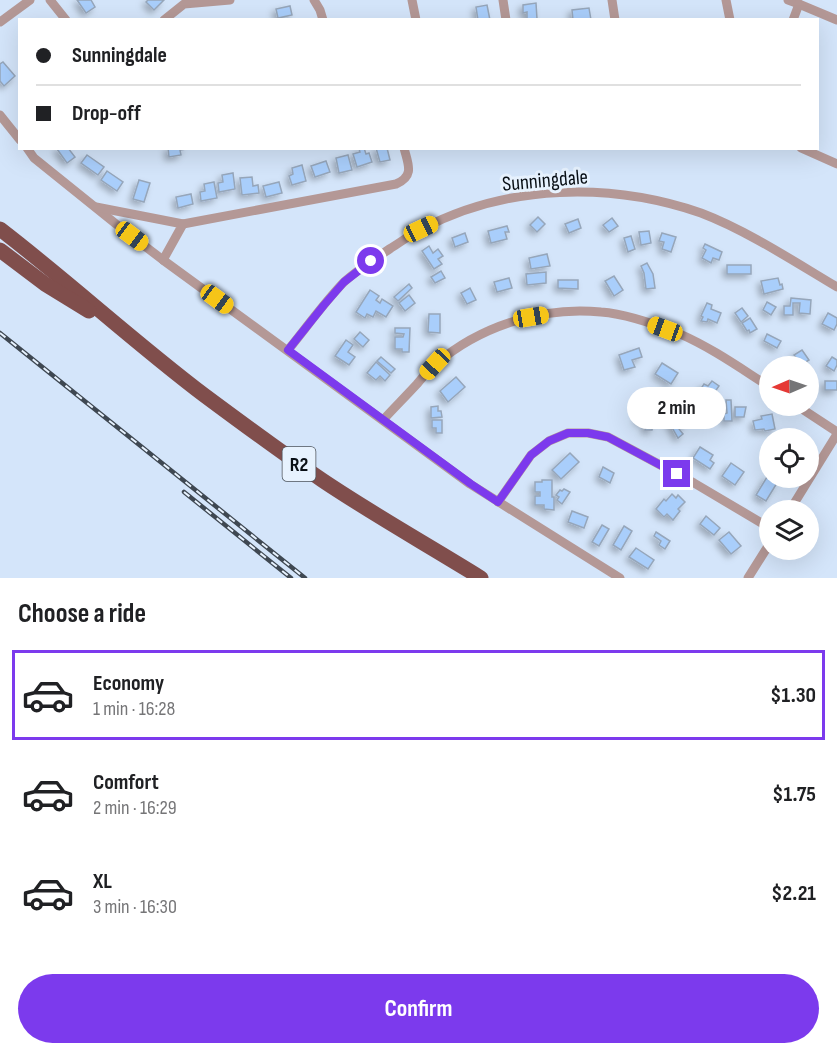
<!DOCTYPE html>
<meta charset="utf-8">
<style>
:root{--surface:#fff;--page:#f6f6f6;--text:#202124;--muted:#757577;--line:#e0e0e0;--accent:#7c3aed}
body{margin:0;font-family:"Sofia Sans Condensed",sans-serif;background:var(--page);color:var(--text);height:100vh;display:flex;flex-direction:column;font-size:22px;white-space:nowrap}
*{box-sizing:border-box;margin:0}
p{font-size:20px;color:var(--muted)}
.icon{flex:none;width:33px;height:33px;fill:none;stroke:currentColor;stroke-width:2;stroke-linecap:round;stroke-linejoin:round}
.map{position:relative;height:578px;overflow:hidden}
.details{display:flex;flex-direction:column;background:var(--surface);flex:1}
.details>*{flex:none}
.guide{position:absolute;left:18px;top:18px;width:801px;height:132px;border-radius:0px;box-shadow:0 6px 24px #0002;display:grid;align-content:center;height:132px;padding:0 18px;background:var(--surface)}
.needle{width:39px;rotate:268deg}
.buttons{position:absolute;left:759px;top:356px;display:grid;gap:12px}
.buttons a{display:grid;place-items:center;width:60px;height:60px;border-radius:50%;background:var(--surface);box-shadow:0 6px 24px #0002;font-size:30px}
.end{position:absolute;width:27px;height:27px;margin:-14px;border:8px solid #7c3aed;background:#fff;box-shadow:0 0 0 3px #fff}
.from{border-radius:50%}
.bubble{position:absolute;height:42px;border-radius:21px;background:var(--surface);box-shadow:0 6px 24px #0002;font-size:20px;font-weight:700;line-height:42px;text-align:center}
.car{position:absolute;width:18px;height:36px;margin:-18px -9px;border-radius:8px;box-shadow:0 0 4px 2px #0007;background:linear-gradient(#f5c518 24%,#345 0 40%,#f5c518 0 76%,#345 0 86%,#f5c518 0)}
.guide b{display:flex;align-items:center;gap:21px;height:57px;font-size:22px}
.guide b+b{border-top:2px solid var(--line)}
.guide i{width:15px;height:15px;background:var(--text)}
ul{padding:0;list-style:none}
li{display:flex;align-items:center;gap:18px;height:90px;margin:0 12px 9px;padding:0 6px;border:3px solid transparent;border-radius:0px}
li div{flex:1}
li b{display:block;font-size:22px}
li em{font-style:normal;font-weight:700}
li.active{border-color:var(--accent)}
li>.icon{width:54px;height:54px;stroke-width:1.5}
h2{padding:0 18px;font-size:27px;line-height:72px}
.cta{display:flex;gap:12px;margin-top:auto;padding:12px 18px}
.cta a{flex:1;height:69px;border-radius:36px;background:var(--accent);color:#fff;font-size:24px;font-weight:700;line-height:69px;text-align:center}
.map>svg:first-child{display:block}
.building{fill:#a9cefb;stroke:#96a6ba;stroke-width:1.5;filter:url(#shadow)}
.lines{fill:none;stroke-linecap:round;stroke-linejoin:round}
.minor{stroke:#b49896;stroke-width:9}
.trunk{stroke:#804e4c;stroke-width:15}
.rail-casing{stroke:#3f4852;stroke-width:4.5}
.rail{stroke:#e7f2fe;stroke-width:2;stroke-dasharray:7;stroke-linecap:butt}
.route{stroke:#7c3aed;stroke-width:8}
.labels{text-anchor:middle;stroke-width:6;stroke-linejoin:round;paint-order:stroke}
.shield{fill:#e7f2fe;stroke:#4c535b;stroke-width:1.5}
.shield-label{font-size:20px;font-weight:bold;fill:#090f15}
.street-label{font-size:21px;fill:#090f15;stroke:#e7f2fe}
</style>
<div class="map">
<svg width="837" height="578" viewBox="0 0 837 578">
<defs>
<filter id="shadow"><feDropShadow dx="-3.5" dy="3.5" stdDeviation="3" flood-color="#0004"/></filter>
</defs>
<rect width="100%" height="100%" fill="#d4e5fa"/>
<!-- building -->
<g class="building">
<polygon points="77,0 91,0 95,7 86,13"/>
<polygon points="148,0 164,0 154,10 146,2"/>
<polygon points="536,3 537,19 527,20 527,12 523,13 523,5"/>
<polygon points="487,5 490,20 478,20 476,7"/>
<polygon points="290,6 292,15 278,18 276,9"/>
<polygon points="589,8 591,20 573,20 572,10"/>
<polygon points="3,62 15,76 4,86 0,81 0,64"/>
<polygon points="58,148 68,148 75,157 67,163 57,149"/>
<polygon points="168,148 186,148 186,149 180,150 181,155 169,157"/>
<polygon points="364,148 366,154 369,153 372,162 357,167 353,154 360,152 359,149"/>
<polygon points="376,148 387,148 390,160 380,162"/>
<polygon points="87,155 104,167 98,175 81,163"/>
<polygon points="348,155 352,170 339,173 336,158"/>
<polygon points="326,161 330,172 315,177 311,166"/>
<polygon points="302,165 306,181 292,185 289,176 293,174 292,168"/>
<polygon points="107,171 123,182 117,191 101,180"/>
<polygon points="233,173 235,189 219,192 218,183 223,182 222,175"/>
<polygon points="252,177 253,186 258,185 259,193 242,195 240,178"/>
<polygon points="139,180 150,183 144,202 133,199"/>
<polygon points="214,182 217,198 201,201 200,192 205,191 204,184"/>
<polygon points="279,182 282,193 266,197 263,186"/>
<polygon points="191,194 193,204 178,208 176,197"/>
<polygon points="538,217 545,224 537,232 530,225"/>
<polygon points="612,218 618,226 609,232 603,225"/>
<polygon points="578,219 581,228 569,233 565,224"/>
<polygon points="507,226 509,232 505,232 507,239 491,243 488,231"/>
<polygon points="649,231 651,243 641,245 639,232"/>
<polygon points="465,233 468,242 455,247 452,238"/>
<polygon points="662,233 676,237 671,252 662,249 664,242 659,241"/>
<polygon points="631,236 635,249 628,252 624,238"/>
<polygon points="705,244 722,252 719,260 713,258 711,263 702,258 706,250 703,248"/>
<polygon points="429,246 433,253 438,249 443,256 438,259 442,264 434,269 422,251"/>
<polygon points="547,254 550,266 531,269 529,258"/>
<polygon points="647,263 653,274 655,288 646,289 644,273 641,266"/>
<rect x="727" y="265" width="24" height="9"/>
<polygon points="441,271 445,278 435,283 431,277"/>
<polygon points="546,272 546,283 527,285 526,274"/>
<polygon points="614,276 623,290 614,296 605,281"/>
<polygon points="509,278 512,288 497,292 494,282"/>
<polygon points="778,278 780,285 782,284 783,289 764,294 761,281"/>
<polygon points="558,280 578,280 578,289 558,288"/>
<polygon points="409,284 412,288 398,301 394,297"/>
<polygon points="470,288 476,300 467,304 461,293"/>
<polygon points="370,290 379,296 376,300 380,303 382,299 393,306 386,317 376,311 373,317 367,314 365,318 356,312"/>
<polygon points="409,295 415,303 405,311 399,303"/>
<polygon points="791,298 811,300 810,314 799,313 800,303 793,303 793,315 784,315 784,306 790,306"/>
<polygon points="767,302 776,307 771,315 763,310"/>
<polygon points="707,303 712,305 711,309 721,313 717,323 708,319 707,322 701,321 703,317 701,316"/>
<polygon points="742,308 748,316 741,322 735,313"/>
<polygon points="828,313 837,318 837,324 834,330 822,324"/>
<polygon points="429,314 440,314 440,333 428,332"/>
<polygon points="750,318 757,329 750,333 749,330 747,331 742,323"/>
<polygon points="395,328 410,328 409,352 402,352 402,349 395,349 395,337 403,337 404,334 395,333"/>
<polygon points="360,332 369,340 363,347 354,339"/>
<polygon points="767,334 781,341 777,348 764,341"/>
<polygon points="346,340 353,345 348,352 355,357 349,365 335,356"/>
<polygon points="639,348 642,357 632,360 635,367 624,370 619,355"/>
<polygon points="802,350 809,360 801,365 794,355"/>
<polygon points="381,357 395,369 391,373 377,361"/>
<polygon points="832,357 837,360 837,365 834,371 826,366"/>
<polygon points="376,362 390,375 385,381 380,376 376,380 367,373"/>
<polygon points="662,363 678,373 671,384 655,374"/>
<polygon points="456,377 465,387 448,402 440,391"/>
<polygon points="712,381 719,386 712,396 708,393 704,398 698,393 704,384 708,386"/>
<rect x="825" y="381" width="12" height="9"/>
<polygon points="726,400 731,400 732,421 724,421 724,414 727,413"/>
<polygon points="438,406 438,411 441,411 442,417 431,418 431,407"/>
<polygon points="735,407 746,407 744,417 735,417"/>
<polygon points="639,412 654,414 652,430 645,430 646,422 638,421"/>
<polygon points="772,414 775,429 765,431 764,429 755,430 753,421 762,419 761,416"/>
<polygon points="679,415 686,424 679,429 683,434 678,438 669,422"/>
<polygon points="432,420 442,420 442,433 436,433 436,428 432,428"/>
<polygon points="700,447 713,455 710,460 714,463 710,469 693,458"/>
<polygon points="570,453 579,462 561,479 552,470"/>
<polygon points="731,463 744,472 735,485 722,476"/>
<polygon points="603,467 614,473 610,483 599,477"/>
<polygon points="767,477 777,483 766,501 756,495"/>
<polygon points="542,480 552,480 552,497 554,497 554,510 544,509 544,505 535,505 535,496 540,496 540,492 535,492 535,482 542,482"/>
<polygon points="564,489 570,492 562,504 557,500 559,497 556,495 560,490 562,491"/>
<polygon points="672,494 676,498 678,495 685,502 678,509 680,511 673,520 667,514 664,517 656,509 664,499 666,501"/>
<polygon points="572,511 588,517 584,528 568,522"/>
<polygon points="706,516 720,528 714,535 700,524"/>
<polygon points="602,525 609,529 599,546 592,542"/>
<polygon points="624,526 632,531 621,550 613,545"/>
<polygon points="656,532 670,541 665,549 659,545 661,541 654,536"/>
<polygon points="729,532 741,546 731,554 719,540"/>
<polygon points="636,548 654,560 648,569 629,557"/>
</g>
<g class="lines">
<!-- minor -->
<g class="minor">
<polyline points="50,0 66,20"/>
<polyline points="314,0 320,10 323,20"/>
<polyline points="412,0 416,20"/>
<polyline points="503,0 506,20"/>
<polyline points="612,0 615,20"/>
<polyline points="726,0 730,20"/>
<polyline points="788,0 799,4 793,20"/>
<polyline points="799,4 837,20"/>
<polyline points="164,20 184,4 230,0"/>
<polyline points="0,22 30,0"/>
<polyline points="0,115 20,140"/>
<polyline points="27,148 34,158 116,224 163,260 470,484 620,578"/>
<polyline points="801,148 837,164"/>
<polyline points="96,207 183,224 163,260"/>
<path d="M183,224l213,-40c19,-8 12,-20 8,-36"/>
<path d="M288,350c18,-22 35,-46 55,-67 14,-13 32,-24 48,-35 10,-6 20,-14 31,-19 85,-45 189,-47 279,-16 45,17 94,49 136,74"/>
<polyline points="796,405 837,432"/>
<path d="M383,420c11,-12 23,-24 34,-36 6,-7 12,-15 19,-20 44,-38 107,-58 165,-52 26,2 54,12 79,22 32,14 60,34 90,53"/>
<polyline points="498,502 531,455 549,441 568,433 588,433 608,437 694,483 770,528"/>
<polyline points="790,510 837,434"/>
<polyline points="748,578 770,543"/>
</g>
<!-- trunk -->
<g class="trunk">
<path d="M0,229c69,53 134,113 204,166 39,29 78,58 118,85 52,35 106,65 159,98"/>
<polyline points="0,250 45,284 89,311"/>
</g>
<!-- rail casing -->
<g class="rail-casing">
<g id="rail">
<polyline points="0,333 305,578"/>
<polyline points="184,492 291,578"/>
</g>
</g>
<!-- rail -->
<use href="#rail" class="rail"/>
</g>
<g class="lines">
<!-- route -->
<polyline class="route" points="371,261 344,282 324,305 288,350 471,484 498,502 531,455 549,441 568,433 588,433 608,437 677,474"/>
</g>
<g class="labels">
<!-- shield labels -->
<rect class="shield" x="282.5" y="447" width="33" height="34" rx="4.5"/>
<g class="shield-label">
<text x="299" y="471">R2</text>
</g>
<!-- street labels -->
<g class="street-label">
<text transform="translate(545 180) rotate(-5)" y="7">Sunningdale</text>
</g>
</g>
</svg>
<div class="buttons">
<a><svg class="needle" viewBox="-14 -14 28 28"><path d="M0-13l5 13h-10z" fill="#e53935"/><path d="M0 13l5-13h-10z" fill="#757577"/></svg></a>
<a><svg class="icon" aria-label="locate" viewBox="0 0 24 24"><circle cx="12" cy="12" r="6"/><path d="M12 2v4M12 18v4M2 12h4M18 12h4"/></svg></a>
<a><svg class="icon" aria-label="layers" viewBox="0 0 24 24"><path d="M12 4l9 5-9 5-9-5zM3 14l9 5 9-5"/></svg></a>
</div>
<i class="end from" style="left:371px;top:261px"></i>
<i class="end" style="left:677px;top:474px"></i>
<div class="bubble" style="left:627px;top:387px;width:99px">2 min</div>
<i class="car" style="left:421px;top:229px;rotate:65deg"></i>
<i class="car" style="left:132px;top:236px;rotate:127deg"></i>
<i class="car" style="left:217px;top:299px;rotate:126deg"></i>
<i class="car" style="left:531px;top:317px;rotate:81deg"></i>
<i class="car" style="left:665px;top:329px;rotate:290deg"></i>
<i class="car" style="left:435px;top:364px;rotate:223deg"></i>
<div class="guide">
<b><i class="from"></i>Sunningdale</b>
<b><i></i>Drop-off</b>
</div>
</div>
<section class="details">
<h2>Choose a ride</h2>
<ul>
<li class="active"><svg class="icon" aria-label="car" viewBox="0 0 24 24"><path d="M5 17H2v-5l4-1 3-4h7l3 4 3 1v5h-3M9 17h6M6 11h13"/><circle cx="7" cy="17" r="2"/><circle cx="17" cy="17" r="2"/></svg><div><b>Economy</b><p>1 min · 16:28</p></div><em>$1.30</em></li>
<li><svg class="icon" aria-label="car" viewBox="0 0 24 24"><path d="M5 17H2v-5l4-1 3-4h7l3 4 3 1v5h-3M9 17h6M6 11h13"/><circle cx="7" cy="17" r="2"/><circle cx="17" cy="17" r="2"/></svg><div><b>Comfort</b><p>2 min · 16:29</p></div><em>$1.75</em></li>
<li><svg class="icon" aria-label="car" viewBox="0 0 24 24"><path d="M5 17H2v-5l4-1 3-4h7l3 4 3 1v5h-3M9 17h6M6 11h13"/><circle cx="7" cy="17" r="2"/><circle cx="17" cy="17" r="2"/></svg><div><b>XL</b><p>3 min · 16:30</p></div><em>$2.21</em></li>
</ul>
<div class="cta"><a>Confirm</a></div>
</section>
